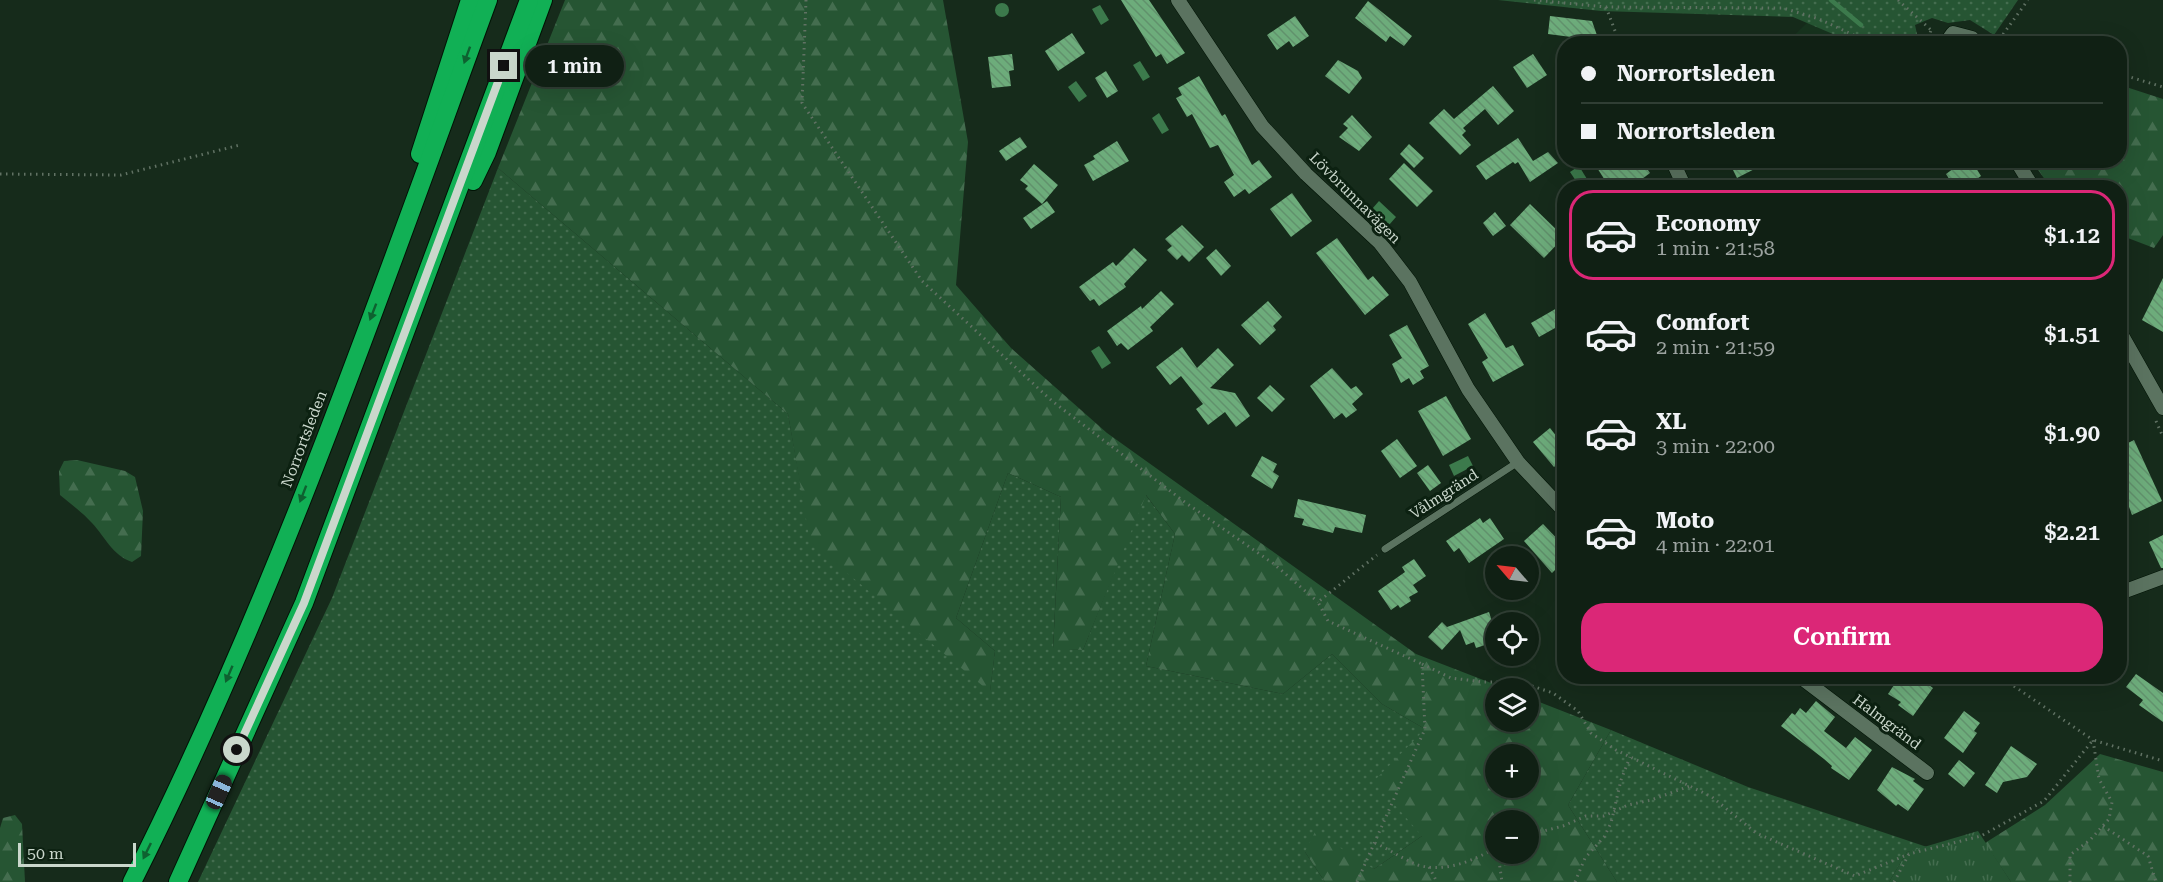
<!DOCTYPE html>
<meta charset="utf-8">
<style>
:root{--surface:#102014;--page:#19281d;--text:#f1f3f6;--muted:#9ca3a0;--line:#303e34;--accent:#db2777}
body{margin:0;font-family:"Roboto Serif",serif;background:var(--page);color:var(--text);height:100vh;display:flex;flex-direction:column;font-size:22px;white-space:nowrap}
*{box-sizing:border-box;margin:0}
p{font-size:20px;color:var(--muted)}
.icon{flex:none;width:33px;height:33px;fill:none;stroke:currentColor;stroke-width:2;stroke-linecap:round;stroke-linejoin:round}
.map{position:relative;flex:1;overflow:hidden}
.side{position:absolute;left:1557px;top:180px;width:570px;height:504px;display:flex;flex-direction:column;background:var(--surface);border-radius:24px;box-shadow:0 6px 24px #0002,0 0 0 2px var(--line)}
.side>*{flex:none}
.top-card{position:absolute;left:1557px;top:36px;width:570px;height:132px;border-radius:24px;box-shadow:0 6px 24px #0002,0 0 0 2px var(--line);display:grid;align-content:center;height:132px;padding:0 24px;background:var(--surface)}
.needle{width:39px;rotate:298deg}
.controls{position:absolute;left:1485px;top:546px;display:grid;gap:12px}
.controls a{display:grid;place-items:center;width:54px;height:54px;border-radius:50%;background:var(--surface);box-shadow:0 6px 24px #0002,0 0 0 2px var(--line);font-size:30px}
.scale{position:absolute;left:18px;bottom:15px;width:118px;box-sizing:border-box;padding-left:6px;border:3px solid #cad7cc;border-top:0;font-size:16px;line-height:21px;white-space:nowrap;color:#cad7cc;-webkit-text-stroke:4px #0c2111;paint-order:stroke}
.end{position:absolute;width:27px;height:27px;margin:-14px;border:8px solid #cad7cc;background:#111;box-shadow:0 0 0 3px #111}
.from{border-radius:50%}
.bubble{position:absolute;height:42px;border-radius:21px;background:var(--surface);box-shadow:0 6px 24px #0002,0 0 0 2px var(--line);font-size:20px;font-weight:600;line-height:42px;text-align:center}
.car{position:absolute;width:18px;height:36px;margin:-18px -9px;border-radius:8px;box-shadow:0 0 4px 2px #0007;background:linear-gradient(#222 24%,#8ab4d8 0 40%,#222 0 76%,#8ab4d8 0 86%,#222 0)}
.top-card b{display:flex;align-items:center;gap:21px;height:57px;font-size:22px}
.top-card b+b{border-top:2px solid var(--line)}
.top-card i{width:15px;height:15px;background:var(--text)}
ul{padding:10px 0 0;list-style:none}
li{display:flex;align-items:center;gap:18px;height:90px;margin:0 12px 9px;padding:0 12px;border:3px solid transparent;border-radius:24px}
li div{flex:1}
li b{display:block;font-size:22px}
li em{font-style:normal;font-weight:600}
li.current{border-color:var(--accent)}
li>.icon{width:54px;height:54px;stroke-width:1.5}
.cta{display:flex;gap:12px;margin-top:auto;padding:12px 24px}
.cta a{flex:1;height:69px;border-radius:24px;background:var(--accent);color:#fff;font-size:24px;font-weight:600;line-height:69px;text-align:center}
.map>svg:first-child{display:block}
.built{fill:#17331e}
.grass{fill:url(#grass-dots)}
.forest{fill:url(#forest-firs);fill-rule:evenodd}
.park{fill:url(#park-tufts)}
.water{fill:#3c7a4c}
.lines{fill:none;stroke-linecap:round;stroke-linejoin:round}
.stream{stroke:#3c7a4c;stroke-width:4.5}
.building{fill:url(#building-back-hatch)}
.lane-casing{stroke:#011305;stroke-width:8}
.street-casing{stroke:#011305;stroke-width:15}
.highway-casing{stroke:#011305;stroke-width:20}
.path{stroke:#617264;stroke-width:3;stroke-dasharray:1.5 4.5;stroke-linecap:butt}
.lane{stroke:#5b7360;stroke-width:7}
.street{stroke:#5b7360;stroke-width:14}
.highway{stroke:#11b055;stroke-width:18}
.oneway{fill:#0e6130}
.route{stroke:#cad7cc;stroke-width:8}
.labels{text-anchor:middle;stroke-width:6;stroke-linejoin:round;paint-order:stroke}
.street-label{font-size:15px;fill:#cad7cc;stroke:#0c2111}
</style>
<div class="map">
<svg width="2163" height="882" viewBox="0 0 2163 882">
<defs>
<pattern id="grass-dots" width="8" height="8" patternUnits="userSpaceOnUse" patternTransform="scale(1.5)"><rect width="8" height="8" fill="#265533"/><path d="M2 2h.1M6 6h.1" fill="none" stroke="#446d4f" stroke-width="1.8" stroke-linecap="round"/></pattern>
<pattern id="forest-firs" width="22" height="20" patternUnits="userSpaceOnUse" patternTransform="scale(1.5)"><rect width="22" height="20" fill="#265533"/><path d="M5 1l3.5 6h-7zM16 11l3.5 6h-7z" fill="#446d4f"/></pattern>
<pattern id="park-tufts" width="24" height="20" patternUnits="userSpaceOnUse" patternTransform="scale(1.5)"><rect width="24" height="20" fill="#265533"/><path d="M3 7l-1-3M5 7V3M7 7l1-3M15 17l-1-3M17 17v-4M19 17l1-3" fill="none" stroke="#446d4f"/></pattern>
<pattern id="building-back-hatch" width="6" height="6" patternUnits="userSpaceOnUse" patternTransform="scale(1.5)"><rect width="6" height="6" fill="#6dac7b"/><path d="M-1 5l2 2M0 0l6 6M5-1l2 2" fill="none" stroke="#61916c"/></pattern>
</defs>
<rect width="100%" height="100%" fill="#162b1b"/>
<!-- built -->
<polygon class="built" points="1808,22 1854,43 1785,44"/>
<!-- grass -->
<g class="grass">
<polygon points="1498,0 2018,0 1994,35 1970,20 1948,23 1932,18 1915,25 1919,43 1854,43 1793,17 1601,11"/>
<polygon points="498,168 788,414 811,542 990,691 995,651 956,618 1008,473 1061,497 1053,648 1083,650 1145,494 1175,534 1146,666 1283,694 1332,654 1382,704 1425,729 1422,836 1374,869 1305,852 1325,882 198,882 332,598"/>
<polygon points="1611,730 1748,787 1927,847 1907,852 1889,882 1617,882 1568,805"/>
</g>
<!-- forest -->
<g class="forest">
<path d="M565,0h378l25,142 -12,143 55,63 96,85 309,221 88,34h-8v34h32l1,-24 82,32 -43,75 49,77h-292l-20,-30 10,-20 59,37 48,-33 -48,-55 51,-52 -43,-25 -50,-50 -49,40 -137,-28 29,-132 -29,-39 -63,155 -30,-1 8,-152 -53,-24 -52,145 39,33 -5,41 -180,-150 -22,-128 -290,-246zM1496,754h32v34h-32zM1496,820h32v34h-32z"/>
<polygon points="2120,85 2163,99 2163,235 2154,248 2120,235 2120,188 2050,187 2032,161 2120,160"/>
<path d="M77,460l48,11 10,6 8,34 -2,45 -9,6c-20,-7 -26,-24 -40,-39 -9,-10 -21,-19 -32,-28l-1,-24 5,-10z"/>
<polygon points="2100,754 2163,772 2163,882 2011,882 1985,843 2045,805"/>
<polygon points="15,815 22,824 25,882 0,882 0,828 3,818"/>
</g>
<!-- park -->
<polygon class="park" points="1978,831 2011,882 1889,882 1907,852"/>
<!-- water -->
<g class="water">
<circle cx="1002" cy="10" r="7"/>
<polygon points="1100,5 1109,20 1101,25 1092,9"/>
<polygon points="1140,61 1150,77 1143,81 1133,65"/>
<polygon points="1076,81 1087,96 1079,102 1068,87"/>
<polygon points="1159,113 1169,130 1162,134 1152,118"/>
<polygon points="1579,166 1590,184 1580,187 1570,172"/>
<polygon points="1379,201 1396,217 1389,225 1372,209"/>
<polygon points="1099,346 1111,363 1102,369 1091,351"/>
<polygon points="1468,456 1473,466 1454,476 1449,465"/>
</g>
<g class="lines">
<!-- stream -->
<polyline class="stream" points="1831,0 1861,25"/>
</g>
<!-- building -->
<g class="building">
<polygon points="1121,0 1149,0 1185,53 1167,64 1161,54 1156,57"/>
<polygon points="1368,1 1412,36 1404,46 1390,36 1386,42 1355,18"/>
<polygon points="1295,16 1309,36 1293,47 1289,41 1277,50 1267,35"/>
<polygon points="1550,16 1592,21 1600,44 1581,44 1579,38 1548,34"/>
<polygon points="1072,33 1085,53 1058,71 1045,51"/>
<polygon points="1012,54 1014,70 1009,71 1011,86 992,88 988,57"/>
<polygon points="1533,54 1547,75 1527,88 1513,67"/>
<polygon points="1338,60 1358,71 1362,78 1349,94 1325,76"/>
<polygon points="1106,71 1118,91 1107,98 1095,78"/>
<polygon points="1199,76 1222,116 1225,114 1252,165 1259,160 1272,177 1249,194 1245,189 1234,197 1224,182 1234,175 1218,145 1210,148 1192,114 1187,117 1176,98 1182,95 1178,88"/>
<polygon points="1493,86 1514,111 1498,125 1485,109 1463,128 1466,131 1462,135 1471,145 1460,155 1429,123 1444,109 1454,119"/>
<polygon points="1352,115 1372,137 1359,151 1339,137 1348,128 1343,124"/>
<polygon points="1020,137 1027,147 1006,161 999,151"/>
<polygon points="1518,138 1533,161 1548,152 1558,163 1530,182 1518,162 1515,164 1513,162 1486,180 1476,166"/>
<polygon points="1117,141 1129,161 1093,181 1084,165 1095,159 1093,156"/>
<polygon points="1409,144 1424,158 1414,168 1400,154"/>
<polygon points="1592,160 1641,160 1650,173 1630,188 1610,188"/>
<polygon points="1728,160 1772,160 1737,178"/>
<polygon points="1965,160 1971,160 1981,176 1964,188 1955,188 1946,174"/>
<polygon points="1404,163 1433,191 1417,207 1389,179"/>
<polygon points="1034,164 1058,185 1042,204 1025,189 1028,186 1020,180"/>
<polygon points="1292,193 1312,221 1291,237 1270,209"/>
<polygon points="1047,201 1055,212 1031,229 1023,218"/>
<polygon points="1530,204 1564,237 1544,258 1510,225"/>
<polygon points="1495,212 1506,226 1493,236 1483,223"/>
<polygon points="1182,225 1204,247 1189,262 1182,255 1177,260 1167,250 1172,246 1165,239"/>
<polygon points="1337,238 1368,280 1373,276 1389,295 1365,315 1316,253"/>
<polygon points="1134,248 1147,260 1124,284 1126,287 1099,306 1094,299 1090,301 1079,287 1113,262 1116,266"/>
<polygon points="1216,249 1231,266 1221,276 1206,258"/>
<polygon points="2163,278 2163,332 2142,320"/>
<polygon points="1161,291 1174,304 1150,327 1153,331 1128,350 1121,343 1117,346 1107,331 1141,306 1142,309"/>
<polygon points="1268,301 1282,317 1273,326 1276,330 1260,345 1241,325"/>
<polygon points="1564,304 1564,323 1539,337 1531,323"/>
<polygon points="1485,313 1506,348 1513,345 1524,365 1493,382 1482,362 1488,358 1468,324"/>
<polygon points="1407,325 1429,366 1420,371 1424,378 1413,385 1409,378 1401,383 1392,364 1402,358 1389,335"/>
<polygon points="1182,347 1197,368 1218,348 1234,365 1210,388 1235,393 1250,416 1236,427 1225,412 1208,425 1196,409 1203,404 1181,376 1170,385 1156,367"/>
<polygon points="1332,368 1351,389 1356,386 1363,394 1352,404 1357,410 1346,418 1342,413 1334,419 1310,386"/>
<polygon points="1270,385 1285,399 1272,412 1257,398"/>
<polygon points="1446,396 1471,439 1443,456 1418,411"/>
<polygon points="1550,428 1564,446 1564,458 1554,467 1533,442"/>
<polygon points="1397,439 1417,466 1400,478 1381,451"/>
<polygon points="2134,440 2162,501 2132,515 2120,482 2120,447"/>
<polygon points="1262,456 1277,464 1273,472 1279,476 1272,489 1251,476"/>
<polygon points="1428,465 1441,483 1430,491 1417,473"/>
<polygon points="1298,499 1366,515 1362,533 1335,527 1333,533 1302,525 1304,519 1294,517"/>
<polygon points="1480,518 1483,523 1490,518 1504,539 1469,563 1459,548 1454,552 1446,541"/>
<polygon points="1543,524 1564,546 1564,561 1552,573 1524,541"/>
<polygon points="2163,535 2163,568 2161,568 2149,542"/>
<polygon points="1414,559 1426,576 1413,585 1418,592 1409,597 1411,601 1400,608 1398,605 1391,610 1378,591 1405,572 1402,567"/>
<polygon points="1489,612 1496,634 1486,638 1488,644 1476,648 1474,642 1466,645 1460,630 1442,650 1428,637 1442,622 1447,627"/>
<polygon points="2136,674 2163,693 2163,722 2139,705 2143,700 2126,687"/>
<polygon points="1900,676 1916,676 1933,688 1913,716 1898,705 1901,702 1888,694"/>
<polygon points="1816,701 1835,717 1824,731 1846,748 1855,737 1872,750 1849,780 1831,768 1832,766 1824,759 1781,726 1792,713 1795,715 1800,708 1806,713"/>
<polygon points="1964,711 1980,723 1974,731 1977,733 1963,753 1944,738"/>
<polygon points="2011,746 2037,764 2027,777 2003,782 1997,793 1985,785"/>
<polygon points="1959,760 1975,773 1964,787 1948,774"/>
<polygon points="1892,767 1915,779 1913,781 1924,789 1908,811 1898,804 1896,806 1877,790"/>
</g>
<g class="lines">
<!-- lane casing -->
<g class="lane-casing">
<polyline id="lane" points="1385,549 1518,462"/>
</g>
<!-- street casing -->
<g class="street-casing">
<g id="street">
<polyline points="1178,0 1262,126 1306,174 1380,243 1410,282 1468,389 1518,462 1564,511"/>
<polyline points="1945,44 1953,33 1972,38 1977,44"/>
<polyline points="1672,160 1685,188"/>
<polyline points="2016,160 2033,188"/>
<polyline points="2120,332 2163,408"/>
<polyline points="2120,593 2163,577"/>
<polyline points="1799,676 1927,773"/>
</g>
</g>
<!-- highway casing -->
<g class="highway-casing">
<g id="highway">
<polyline points="420,154 470,0"/>
<polyline points="473,181 487,152 543,0"/>
<path d="M132,882c143,-283 247,-585 356,-882"/>
<polyline points="178,882 304,603 529,0"/>
</g>
</g>
<!-- path -->
<g class="path">
<polyline points="806,0 802,103 922,281 1052,401 1186,503 1274,564 1318,602"/>
<polyline points="1534,0 1606,7 1783,8 1819,19 1873,44"/>
<polyline points="1898,0 1931,30"/>
<polyline points="1606,7 1620,44"/>
<polyline points="1927,44 1931,30"/>
<polyline points="1996,44 2028,0"/>
<polyline points="2120,74 2163,87"/>
<polyline points="0,174 121,175 240,145"/>
<polyline points="2156,421 2163,437"/>
<polyline points="1422,664 1451,678 1484,682 1520,682 1553,693 1578,711 1591,733 1616,750 1712,797 1756,833 1855,876 1909,854"/>
<polyline points="1999,676 2093,740 2099,779 2112,802 2109,819 2090,840 2070,855 2070,882"/>
<polyline points="2103,826 2148,856 2156,882"/>
<polyline points="1528,835 1563,826 1586,816 1604,816 1628,805 1651,800 1690,786"/>
<path d="M1375,843c14,6 29,17 43,22 27,8 54,-4 78,-17"/>
<polyline points="1498,854 1502,882"/>
<polyline points="1429,867 1437,882"/>
<polyline points="1357,882 1425,729 1422,664 1328,621 1318,602 1377,555"/>
<polyline points="1575,882 1585,858 1604,837 1611,823 1621,780 1630,757"/>
<polyline points="1894,882 1909,854 1981,836 2044,801 2093,740 2163,761"/>
</g>
<!-- lane -->
<use href="#lane" class="lane"/>
<!-- street -->
<use href="#street" class="street"/>
<!-- highway -->
<use href="#highway" class="highway"/>
</g>
<!-- one-way arrows -->
<defs><path id="oneway-solid" d="M-6-.8H1V-3.2L6.5 0L1 3.2V.8H-6Z" transform="scale(1.5)"/></defs>
<g class="oneway">
<use href="#oneway-solid" transform="translate(467 55) rotate(110)"/>
<use href="#oneway-solid" transform="translate(373 312) rotate(111)"/>
<use href="#oneway-solid" transform="translate(303 494) rotate(111)"/>
<use href="#oneway-solid" transform="translate(229 674) rotate(113)"/>
<use href="#oneway-solid" transform="translate(147 851) rotate(116)"/>
</g>
<g class="lines">
<!-- route -->
<polyline class="route" points="237,750 304,603 504,66"/>
</g>
<g class="labels">
<!-- street labels -->
<g class="street-label">
<text transform="translate(1355 198) rotate(45)" y="5">Lövbrunnavägen</text>
<text transform="translate(304 439) rotate(-69)" y="5">Norrortsleden</text>
<text transform="translate(1444 494) rotate(-33)" y="5">Vålmgränd</text>
<text transform="translate(1887 722) rotate(37)" y="5">Halmgränd</text>
</g>
</g>
</svg>
<div class="controls">
<a><svg class="needle" viewBox="-14 -14 28 28"><path d="M0-13l5 13h-10z" fill="#e53935"/><path d="M0 13l5-13h-10z" fill="#9ca3a0"/></svg></a>
<a><svg class="icon" aria-label="locate" viewBox="0 0 24 24"><circle cx="12" cy="12" r="6"/><path d="M12 2v4M12 18v4M2 12h4M18 12h4"/></svg></a>
<a><svg class="icon" aria-label="layers" viewBox="0 0 24 24"><path d="M12 4l9 5-9 5-9-5zM3 14l9 5 9-5"/></svg></a>
<a>+</a>
<a>−</a>
</div>
<div class="scale">50 m</div>
<i class="end from" style="left:237px;top:750px"></i>
<i class="end" style="left:504px;top:66px"></i>
<div class="bubble" style="left:525px;top:45px;width:99px">1 min</div>
<i class="car" style="left:219px;top:792px;rotate:24deg"></i>
<div class="top-card">
<b><i class="from"></i>Norrortsleden</b>
<b><i></i>Norrortsleden</b>
</div>
<section class="side">
<ul>
<li class="current"><svg class="icon" aria-label="car" viewBox="0 0 24 24"><path d="M5 17H2v-5l4-1 3-4h7l3 4 3 1v5h-3M9 17h6M6 11h13"/><circle cx="7" cy="17" r="2"/><circle cx="17" cy="17" r="2"/></svg><div><b>Economy</b><p>1 min · 21:58</p></div><em>$1.12</em></li>
<li><svg class="icon" aria-label="car" viewBox="0 0 24 24"><path d="M5 17H2v-5l4-1 3-4h7l3 4 3 1v5h-3M9 17h6M6 11h13"/><circle cx="7" cy="17" r="2"/><circle cx="17" cy="17" r="2"/></svg><div><b>Comfort</b><p>2 min · 21:59</p></div><em>$1.51</em></li>
<li><svg class="icon" aria-label="car" viewBox="0 0 24 24"><path d="M5 17H2v-5l4-1 3-4h7l3 4 3 1v5h-3M9 17h6M6 11h13"/><circle cx="7" cy="17" r="2"/><circle cx="17" cy="17" r="2"/></svg><div><b>XL</b><p>3 min · 22:00</p></div><em>$1.90</em></li>
<li><svg class="icon" aria-label="car" viewBox="0 0 24 24"><path d="M5 17H2v-5l4-1 3-4h7l3 4 3 1v5h-3M9 17h6M6 11h13"/><circle cx="7" cy="17" r="2"/><circle cx="17" cy="17" r="2"/></svg><div><b>Moto</b><p>4 min · 22:01</p></div><em>$2.21</em></li>
</ul>
<div class="cta"><a>Confirm</a></div>
</section>
</div>
